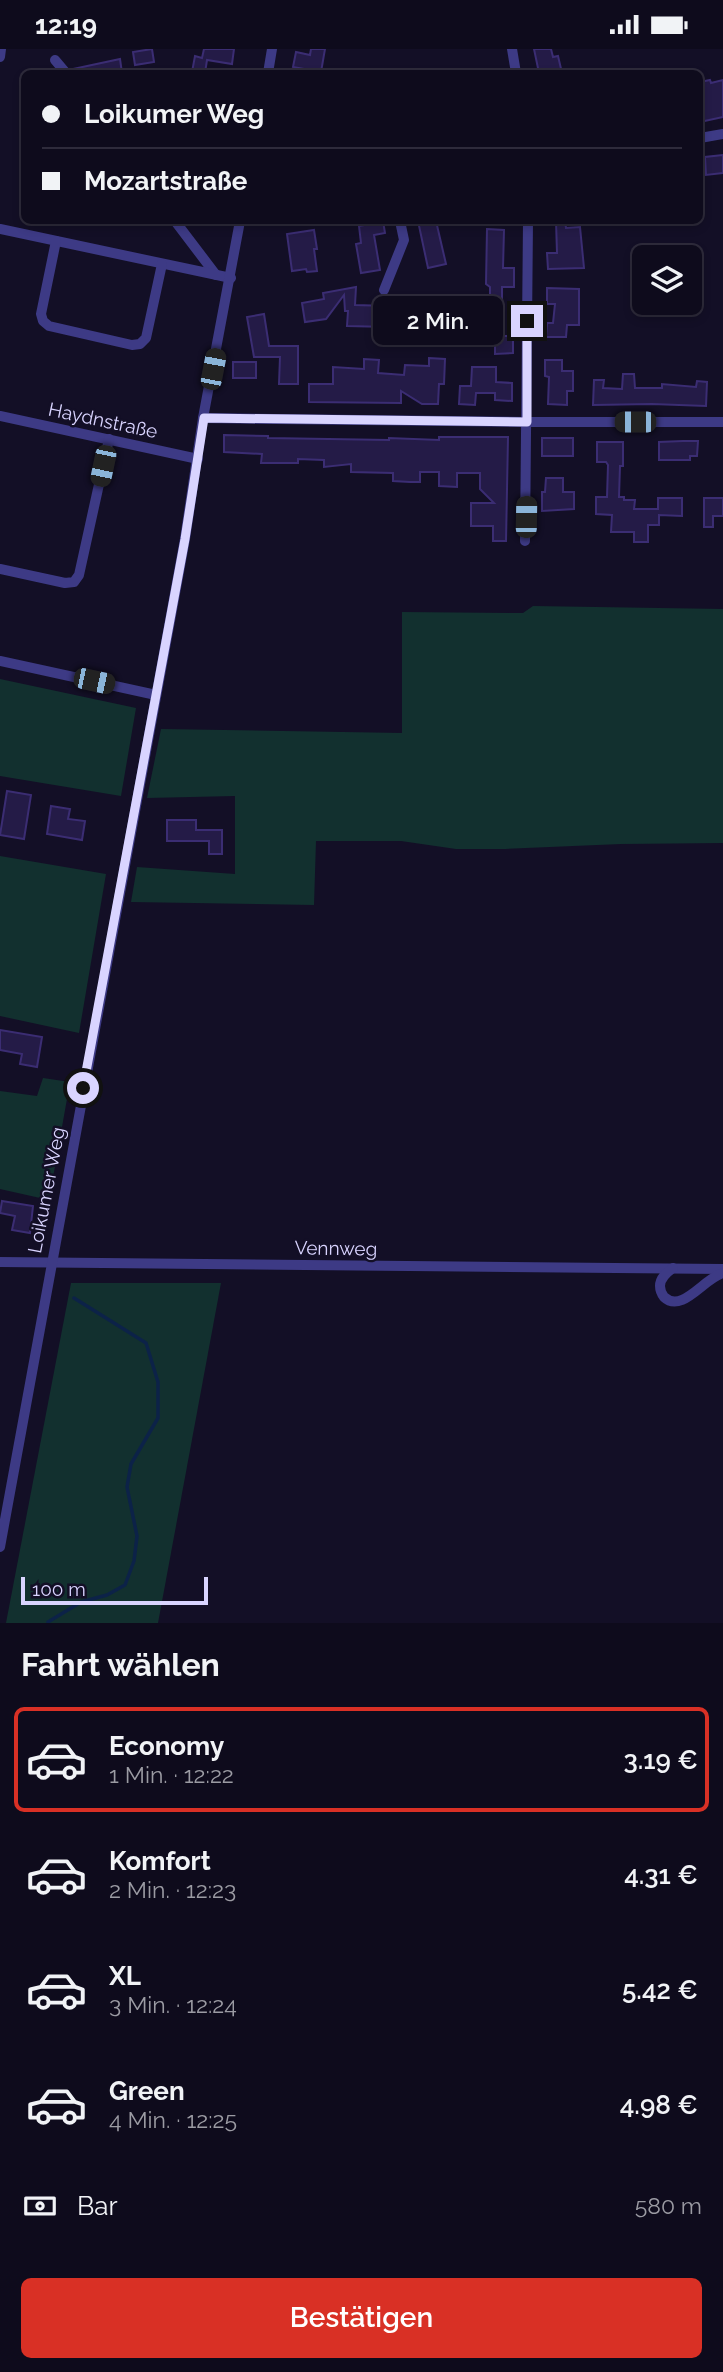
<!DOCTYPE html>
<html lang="de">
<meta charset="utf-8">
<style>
:root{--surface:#0e0b1c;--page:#171425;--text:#f1f3f6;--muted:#9b9ba3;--line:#2e2b3b;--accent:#d93025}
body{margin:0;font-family:Raleway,sans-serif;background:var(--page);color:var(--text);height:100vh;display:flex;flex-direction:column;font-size:26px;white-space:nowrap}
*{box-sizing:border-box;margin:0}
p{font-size:23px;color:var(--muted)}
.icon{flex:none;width:38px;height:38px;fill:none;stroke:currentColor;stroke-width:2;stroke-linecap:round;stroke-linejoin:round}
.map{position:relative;height:1574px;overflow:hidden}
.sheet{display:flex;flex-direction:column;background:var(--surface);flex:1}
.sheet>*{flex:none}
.guide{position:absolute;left:21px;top:21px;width:682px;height:154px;border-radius:10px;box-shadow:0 4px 10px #0003,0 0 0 2px var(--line);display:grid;align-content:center;height:154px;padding:0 21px;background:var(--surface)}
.tools{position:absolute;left:632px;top:196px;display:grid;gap:14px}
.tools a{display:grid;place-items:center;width:70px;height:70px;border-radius:10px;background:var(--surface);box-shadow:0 4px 10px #0003,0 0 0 2px var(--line);font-size:35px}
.scale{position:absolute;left:21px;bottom:18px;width:187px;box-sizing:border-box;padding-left:7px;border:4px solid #d9d4ff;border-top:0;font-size:19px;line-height:24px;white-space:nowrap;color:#d9d4ff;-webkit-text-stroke:5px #130f26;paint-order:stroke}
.end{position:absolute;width:32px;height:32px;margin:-16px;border:9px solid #d9d4ff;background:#111;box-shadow:0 0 0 4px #111}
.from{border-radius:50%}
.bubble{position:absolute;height:49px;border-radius:10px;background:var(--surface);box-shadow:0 4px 10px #0003,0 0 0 2px var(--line);font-size:23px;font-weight:600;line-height:49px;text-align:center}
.car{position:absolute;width:21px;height:42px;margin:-21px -10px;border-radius:9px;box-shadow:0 0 5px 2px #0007;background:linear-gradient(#222 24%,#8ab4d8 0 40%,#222 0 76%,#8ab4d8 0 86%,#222 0)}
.guide b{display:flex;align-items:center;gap:24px;height:66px;font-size:26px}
.guide b+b{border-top:2px solid var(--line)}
.guide i{width:18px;height:18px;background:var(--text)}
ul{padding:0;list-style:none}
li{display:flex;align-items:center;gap:21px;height:105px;margin:0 14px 10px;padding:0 7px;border:4px solid transparent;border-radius:10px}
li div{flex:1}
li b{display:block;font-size:26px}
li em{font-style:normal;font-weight:600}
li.active{border-color:var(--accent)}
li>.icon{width:63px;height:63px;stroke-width:1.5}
h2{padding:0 21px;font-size:32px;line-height:84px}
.pay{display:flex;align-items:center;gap:18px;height:77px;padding:0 21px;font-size:26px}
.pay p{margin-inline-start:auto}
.button{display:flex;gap:14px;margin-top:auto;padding:14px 21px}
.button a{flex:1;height:80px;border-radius:10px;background:var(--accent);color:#fff;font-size:28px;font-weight:600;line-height:80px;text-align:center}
.status{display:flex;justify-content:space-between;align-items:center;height:49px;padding:0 35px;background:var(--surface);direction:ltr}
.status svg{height:19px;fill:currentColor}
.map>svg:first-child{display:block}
.green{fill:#12302f}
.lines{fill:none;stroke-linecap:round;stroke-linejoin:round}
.stream{stroke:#0c2248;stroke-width:3.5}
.building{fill:#241b47;stroke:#3b2d73;stroke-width:2}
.minor{stroke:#3d3a85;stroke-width:10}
.route{stroke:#d9d4ff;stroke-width:9}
.labels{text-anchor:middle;stroke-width:5;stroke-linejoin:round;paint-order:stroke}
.street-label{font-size:19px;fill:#d9d4ff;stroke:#130f26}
</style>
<div class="status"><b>12:19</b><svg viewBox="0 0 49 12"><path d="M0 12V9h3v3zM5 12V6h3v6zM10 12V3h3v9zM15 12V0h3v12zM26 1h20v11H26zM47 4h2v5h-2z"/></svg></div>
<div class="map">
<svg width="723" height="1574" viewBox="0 0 723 1574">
<rect width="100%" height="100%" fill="#130f26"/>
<!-- green -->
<g class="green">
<polygon points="533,557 723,560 723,794 621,795 505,800 456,800 401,792 316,792 314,856 131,853 137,818 235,825 235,747 147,749 161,680 402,684 402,563 523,564"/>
<polygon points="0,630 136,659 121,747 0,727"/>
<polygon points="0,807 106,825 79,984 0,967"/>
<polygon points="43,1029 70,1033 49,1151 0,1140 0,1042 37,1047"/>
<polygon points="71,1234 221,1234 158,1574 6,1574"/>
</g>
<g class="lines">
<!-- stream -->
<polyline class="stream" points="48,1573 81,1553 107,1546 125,1536 134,1512 137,1487 127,1438 131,1415 158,1369 158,1333 146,1294 74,1249"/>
</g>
<!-- building -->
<g class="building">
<polygon points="152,0 154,13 135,16 133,3"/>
<polygon points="204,0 234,0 232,15 207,11 205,24 192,23 195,7 202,9"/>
<polygon points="311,0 325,0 321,23 293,18 296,3 310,6"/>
<polygon points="534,0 551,0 553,8 558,7 562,24 539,24"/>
<polygon points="120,10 122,24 74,24 73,20"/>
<polygon points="710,31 711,34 723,31 723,68 700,73 700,33"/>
<polygon points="723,106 723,124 706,126 705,108"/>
<polygon points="365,172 383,172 385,184 374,186 380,221 361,224 356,195 361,194 359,177 365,176"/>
<polygon points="418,172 436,172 446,215 428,219"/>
<polygon points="556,172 565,172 566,179 580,178 584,219 548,220 547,204 557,204"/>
<polygon points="487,180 504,181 503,219 514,219 514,238 502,238 502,254 500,253 500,280 503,280 503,287 513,287 513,304 495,305 495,292 486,292 487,276 482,275 482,252 490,253 490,238 486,235"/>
<polygon points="314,181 317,200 314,200 317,222 307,223 306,220 292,222 287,185"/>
<polygon points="356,238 355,256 389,257 390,248 413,249 413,268 389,270 389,278 347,277 348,262 345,262 344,246 326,270 305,273 302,254 324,250 323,244"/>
<polygon points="547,239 579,240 579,276 567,276 566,288 546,288 547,274 553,274 555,255 547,255"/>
<polygon points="264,265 269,297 298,297 298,335 279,335 280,308 254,308 247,268"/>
<polygon points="429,309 445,310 444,335 439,335 438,355 422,355 401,342 401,354 309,353 309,335 333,335 333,318 364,320 364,310 379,311 378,324 404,326 405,316 429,317"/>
<polygon points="545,311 562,311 562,322 573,322 573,342 567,342 567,356 548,355 549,328 545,327"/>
<rect x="233" y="313" width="23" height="16"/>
<polygon points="472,318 496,318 496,333 512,334 512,352 495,351 495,344 476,344 475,356 459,355 460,337 471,337"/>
<polygon points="623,325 634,325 635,339 662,339 662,335 696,338 697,332 707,333 706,357 652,355 593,356 594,331 604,331 603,339 622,340"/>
<polygon points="224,386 268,387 268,389 389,391 389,389 439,391 439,388 508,388 506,492 493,492 493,477 471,477 471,454 494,454 480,440 480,424 457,424 457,438 439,437 439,423 420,423 420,433 410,433 393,432 393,424 351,423 351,415 324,418 324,411 298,410 298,414 261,414 262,405 224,403"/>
<rect x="542" y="389" width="31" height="18"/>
<polygon points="683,392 698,392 697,407 690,407 690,411 659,411 659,393"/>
<polygon points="597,393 623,393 623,417 620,417 619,448 624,448 624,451 635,451 634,460 658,460 658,449 682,449 682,467 659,466 659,476 648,476 648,493 634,493 634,483 611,483 612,466 596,465 596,448 607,448 608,416 606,413 597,413"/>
<polygon points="546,429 563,429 563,443 574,443 574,460 542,462 542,443 545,443"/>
<polygon points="704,449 723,449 723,467 713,467 713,478 704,478"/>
<polygon points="7,742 31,746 24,790 0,786"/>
<polygon points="51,757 70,760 68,770 85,772 82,791 47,785"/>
<polygon points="167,771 196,771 196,781 222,781 222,805 209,805 209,792 167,792"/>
<polygon points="0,981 42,988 37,1018 20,1015 22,1005 0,1001"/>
<polygon points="2,1152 33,1157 30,1184 12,1181 15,1167 0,1164"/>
</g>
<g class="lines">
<!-- minor -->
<g class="minor">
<polyline points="512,0 516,24"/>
<polyline points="0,8 1,0"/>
<polyline points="55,11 66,24"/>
<polyline points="268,24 272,0"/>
<polyline points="700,89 723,85"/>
<polyline points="175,172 216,226"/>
<polyline points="0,180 231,229"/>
<polyline points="56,192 41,265 43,272 49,277 132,296 140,295 146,289 162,215"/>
<polyline points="384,241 404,191 400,172"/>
<polyline points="0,367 198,410"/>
<polyline points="203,369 527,373 723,373"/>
<polyline points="525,492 528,172"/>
<polyline points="0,520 65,534 74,533 79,526 109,390"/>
<polyline points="0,612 156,646"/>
<polyline points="0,1213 723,1220"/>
<path d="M673,1219c-7,5 -13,10 -13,18 0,5 1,7 4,11 18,17 40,-19 59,-24"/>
<polyline points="0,1498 185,490 203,369 240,172"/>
</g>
</g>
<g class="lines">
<!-- route -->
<polyline class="route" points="83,1039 185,490 204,369 527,373 527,272"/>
</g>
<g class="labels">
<!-- street labels -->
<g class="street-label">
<text transform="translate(103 371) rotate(12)" y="7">Haydnstraße</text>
<text transform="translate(46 1141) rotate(-79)" y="7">Loikumer Weg</text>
<text transform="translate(336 1199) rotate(1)" y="7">Vennweg</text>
</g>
</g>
</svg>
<div class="tools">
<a><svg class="icon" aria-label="layers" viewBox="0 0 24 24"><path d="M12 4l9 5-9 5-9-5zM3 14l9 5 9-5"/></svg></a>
</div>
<div class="scale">100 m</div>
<i class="end from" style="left:83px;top:1039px"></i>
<i class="end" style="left:527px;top:272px"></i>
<div class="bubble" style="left:373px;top:247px;width:130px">2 Min.</div>
<i class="car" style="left:213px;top:320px;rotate:11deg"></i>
<i class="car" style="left:635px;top:373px;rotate:270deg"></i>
<i class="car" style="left:103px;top:417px;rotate:192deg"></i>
<i class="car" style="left:526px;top:468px;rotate:1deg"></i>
<i class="car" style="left:94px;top:632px;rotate:102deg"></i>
<div class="guide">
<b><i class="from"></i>Loikumer Weg</b>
<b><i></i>Mozartstraße</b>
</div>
</div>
<section class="sheet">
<h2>Fahrt wählen</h2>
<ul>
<li class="active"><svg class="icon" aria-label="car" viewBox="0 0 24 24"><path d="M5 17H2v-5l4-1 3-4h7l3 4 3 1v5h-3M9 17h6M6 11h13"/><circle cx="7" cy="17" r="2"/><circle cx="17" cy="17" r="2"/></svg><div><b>Economy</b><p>1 Min. · 12:22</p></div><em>3.19 €</em></li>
<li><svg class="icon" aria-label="car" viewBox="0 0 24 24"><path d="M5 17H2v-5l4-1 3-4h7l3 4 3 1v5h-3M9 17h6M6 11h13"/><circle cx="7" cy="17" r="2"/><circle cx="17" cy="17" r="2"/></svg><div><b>Komfort</b><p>2 Min. · 12:23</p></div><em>4.31 €</em></li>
<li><svg class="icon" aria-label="car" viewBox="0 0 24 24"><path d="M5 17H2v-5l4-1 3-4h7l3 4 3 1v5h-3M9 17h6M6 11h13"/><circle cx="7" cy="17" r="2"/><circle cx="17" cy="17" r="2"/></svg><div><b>XL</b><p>3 Min. · 12:24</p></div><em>5.42 €</em></li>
<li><svg class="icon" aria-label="car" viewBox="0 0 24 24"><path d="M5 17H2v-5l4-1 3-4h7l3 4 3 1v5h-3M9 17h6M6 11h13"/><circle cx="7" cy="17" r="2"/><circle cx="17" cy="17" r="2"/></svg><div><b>Green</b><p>4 Min. · 12:25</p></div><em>4.98 €</em></li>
</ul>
<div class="pay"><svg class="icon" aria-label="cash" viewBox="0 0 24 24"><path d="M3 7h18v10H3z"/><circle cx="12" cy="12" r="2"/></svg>Bar<p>580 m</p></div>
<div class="button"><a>Bestätigen</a></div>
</section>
